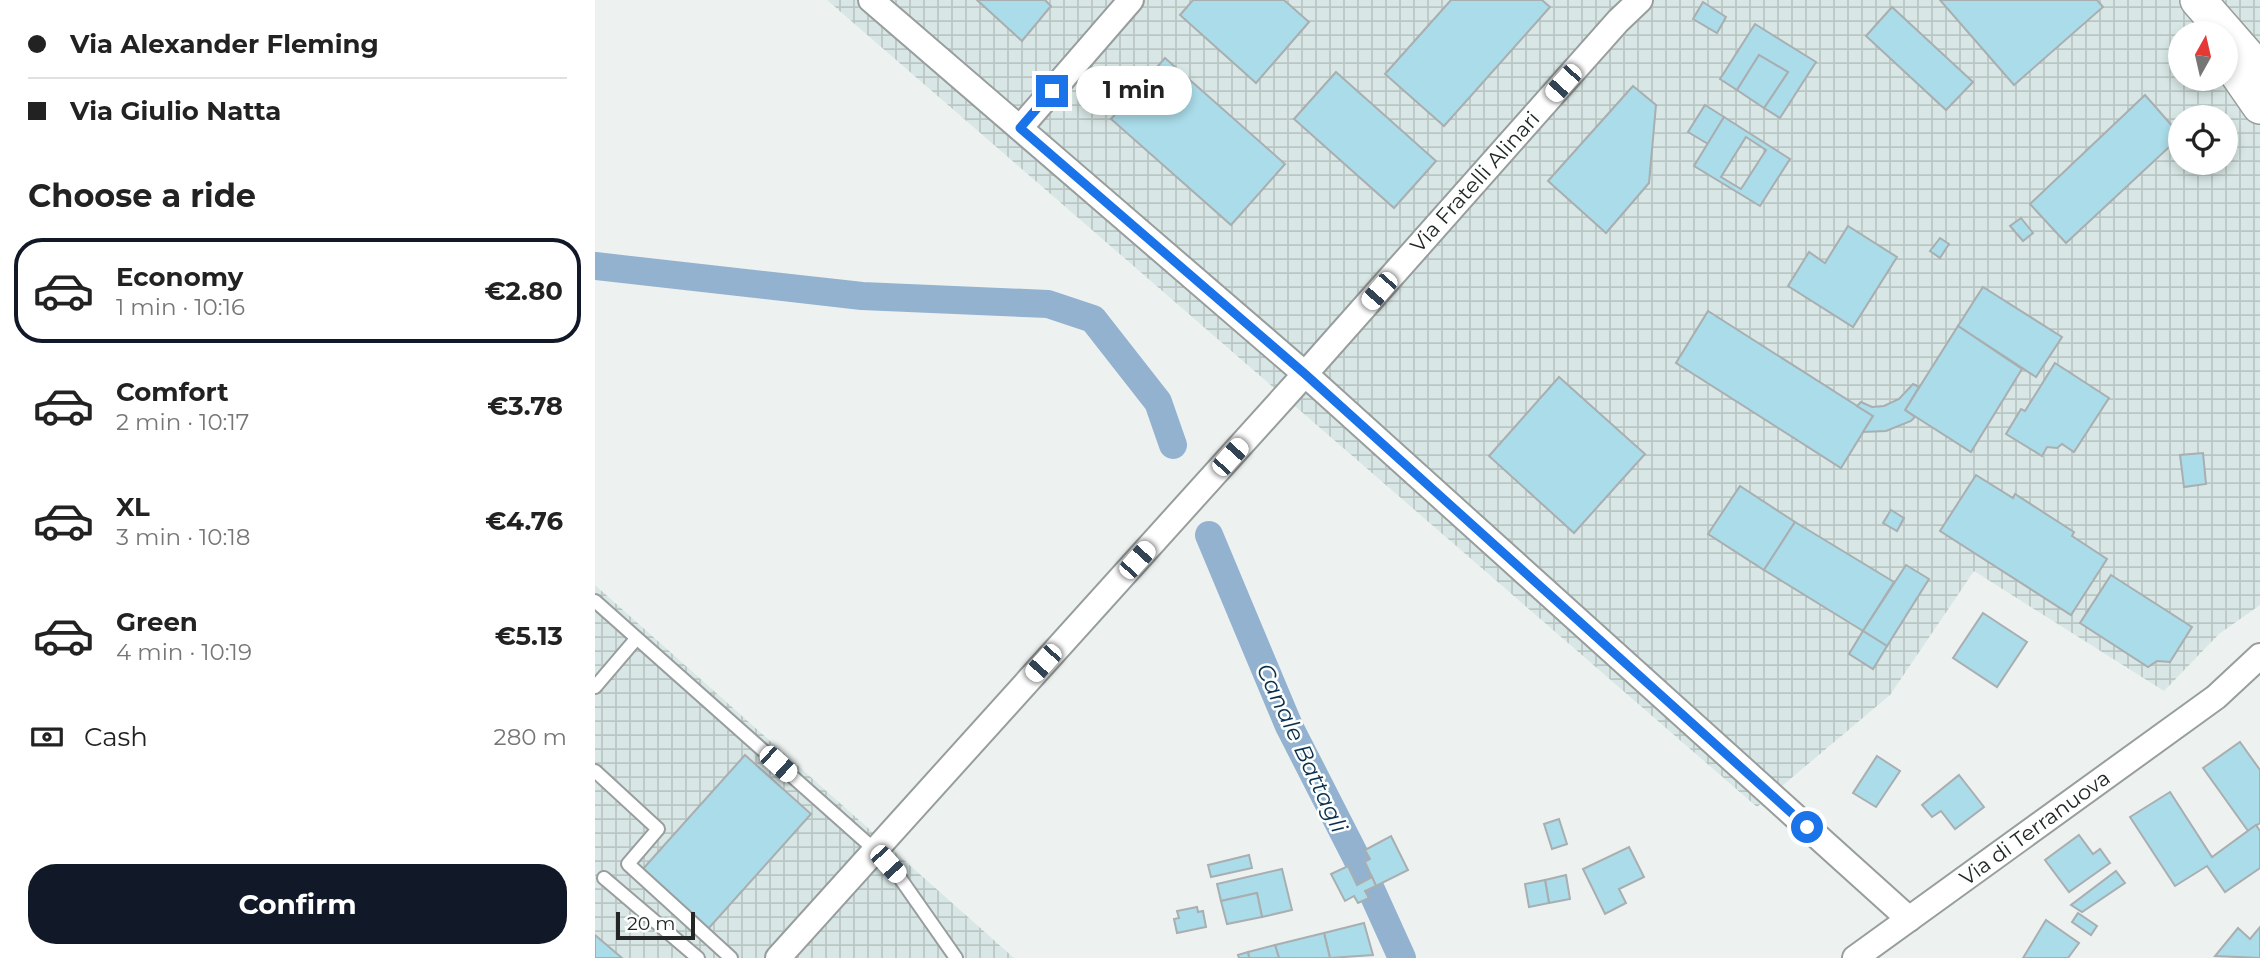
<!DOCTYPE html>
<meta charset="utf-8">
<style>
:root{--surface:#fff;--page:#f2f2f2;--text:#222;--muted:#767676;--line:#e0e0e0;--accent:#111827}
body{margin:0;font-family:Montserrat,sans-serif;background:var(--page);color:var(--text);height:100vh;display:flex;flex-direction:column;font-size:26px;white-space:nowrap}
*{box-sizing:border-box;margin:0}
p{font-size:23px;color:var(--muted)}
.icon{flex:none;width:38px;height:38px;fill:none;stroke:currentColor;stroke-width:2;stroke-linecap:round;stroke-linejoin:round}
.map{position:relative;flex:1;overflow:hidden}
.side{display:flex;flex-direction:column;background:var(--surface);width:595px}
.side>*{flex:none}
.banner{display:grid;align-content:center;height:154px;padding:0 28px;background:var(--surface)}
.needle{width:46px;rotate:8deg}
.buttons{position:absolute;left:1573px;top:21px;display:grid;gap:14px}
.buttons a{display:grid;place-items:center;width:70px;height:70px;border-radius:50%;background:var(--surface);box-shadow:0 4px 10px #0003;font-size:35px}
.scale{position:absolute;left:21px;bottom:18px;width:79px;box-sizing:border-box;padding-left:7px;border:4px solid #242626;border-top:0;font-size:19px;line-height:24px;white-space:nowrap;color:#242626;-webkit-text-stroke:5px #fdfffe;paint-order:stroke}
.end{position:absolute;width:32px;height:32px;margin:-16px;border:9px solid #1a73e8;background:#fff;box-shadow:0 0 0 4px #fff}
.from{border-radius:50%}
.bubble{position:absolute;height:49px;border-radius:24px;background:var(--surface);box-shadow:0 4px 10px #0003;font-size:23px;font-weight:700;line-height:49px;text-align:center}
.car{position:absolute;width:21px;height:42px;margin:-21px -10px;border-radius:9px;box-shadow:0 0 5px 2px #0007;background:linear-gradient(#fff 24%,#345 0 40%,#fff 0 76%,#345 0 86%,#fff 0)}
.banner b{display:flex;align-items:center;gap:24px;height:66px;font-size:26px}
.banner b+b{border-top:2px solid var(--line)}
.banner i{width:18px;height:18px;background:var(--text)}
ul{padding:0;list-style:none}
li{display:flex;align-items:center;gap:21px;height:105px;margin:0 14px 10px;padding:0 14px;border:4px solid transparent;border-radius:28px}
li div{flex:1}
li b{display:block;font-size:26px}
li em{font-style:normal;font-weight:700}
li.current{border-color:var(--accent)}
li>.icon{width:63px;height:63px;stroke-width:1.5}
h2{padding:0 28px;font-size:32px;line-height:84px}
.pay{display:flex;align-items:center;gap:18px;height:77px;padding:0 28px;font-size:26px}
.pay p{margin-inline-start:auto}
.primary-button{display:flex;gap:14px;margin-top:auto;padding:14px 28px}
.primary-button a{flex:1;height:80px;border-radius:28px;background:var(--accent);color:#fff;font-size:28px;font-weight:700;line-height:80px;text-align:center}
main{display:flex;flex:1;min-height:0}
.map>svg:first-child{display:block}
.industrial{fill:url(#industrial-grid);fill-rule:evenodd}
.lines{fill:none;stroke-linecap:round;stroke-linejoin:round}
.canal{stroke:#93b2d0;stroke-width:28}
.building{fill:#aadce9;stroke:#a9aeb0;stroke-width:2;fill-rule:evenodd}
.lane-casing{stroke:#989e9d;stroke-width:16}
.street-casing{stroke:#989e9d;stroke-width:28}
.secondary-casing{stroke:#989e9d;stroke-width:38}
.lane{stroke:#fff;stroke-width:12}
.street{stroke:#fff;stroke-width:24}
.secondary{stroke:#fff;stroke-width:35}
.route{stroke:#1a73e8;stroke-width:9}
.labels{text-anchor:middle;stroke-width:5;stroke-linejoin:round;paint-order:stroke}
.street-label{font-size:21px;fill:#242626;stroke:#fdfffe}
.water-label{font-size:23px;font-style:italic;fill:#0a2f4d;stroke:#fdfffe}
</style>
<main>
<section class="side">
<div class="banner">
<b><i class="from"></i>Via Alexander Fleming</b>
<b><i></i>Via Giulio Natta</b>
</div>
<h2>Choose a ride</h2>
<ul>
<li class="current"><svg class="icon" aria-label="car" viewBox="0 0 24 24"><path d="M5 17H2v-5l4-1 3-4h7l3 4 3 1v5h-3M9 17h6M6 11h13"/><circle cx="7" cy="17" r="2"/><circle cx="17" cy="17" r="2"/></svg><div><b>Economy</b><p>1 min · 10:16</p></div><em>€2.80</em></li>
<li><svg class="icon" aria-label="car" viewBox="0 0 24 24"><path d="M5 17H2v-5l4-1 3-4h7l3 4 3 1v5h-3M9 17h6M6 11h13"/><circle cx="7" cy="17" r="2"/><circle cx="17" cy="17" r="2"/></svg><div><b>Comfort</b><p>2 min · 10:17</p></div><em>€3.78</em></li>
<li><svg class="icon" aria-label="car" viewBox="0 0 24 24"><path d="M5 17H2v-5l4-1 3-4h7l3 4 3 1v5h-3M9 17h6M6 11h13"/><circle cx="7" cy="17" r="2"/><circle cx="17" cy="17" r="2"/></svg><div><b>XL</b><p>3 min · 10:18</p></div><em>€4.76</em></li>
<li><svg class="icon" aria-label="car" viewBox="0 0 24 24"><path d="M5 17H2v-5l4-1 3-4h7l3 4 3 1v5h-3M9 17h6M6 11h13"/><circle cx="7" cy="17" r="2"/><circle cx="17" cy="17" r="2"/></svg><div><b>Green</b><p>4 min · 10:19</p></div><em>€5.13</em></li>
</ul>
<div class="pay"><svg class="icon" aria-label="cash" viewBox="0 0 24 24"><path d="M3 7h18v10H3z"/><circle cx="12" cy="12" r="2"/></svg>Cash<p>280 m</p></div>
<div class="primary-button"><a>Confirm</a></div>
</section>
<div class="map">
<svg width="1665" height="958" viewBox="0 0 1665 958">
<defs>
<pattern id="industrial-grid" width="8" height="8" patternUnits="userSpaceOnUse" patternTransform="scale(1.75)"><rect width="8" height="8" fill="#d8e7e5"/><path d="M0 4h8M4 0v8" fill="none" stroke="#b9c6c4"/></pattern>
</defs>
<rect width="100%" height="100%" fill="#edf2f1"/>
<!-- industrial -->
<g class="industrial">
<path d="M232,0h1433v605l-41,29 -55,57 -190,-120 -84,124 -133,112zM1586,33h45v46h-45zM1586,117h45v46h-45z"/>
<polygon points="0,585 419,958 0,958"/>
</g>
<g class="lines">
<!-- canal -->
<g class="canal">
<polyline points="0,266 267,296 453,304 498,319 563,402 578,445"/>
<polyline points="614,535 694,726 764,863 807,958"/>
</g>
</g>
<!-- building -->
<g class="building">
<polygon points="382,0 450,0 456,6 427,41"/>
<polygon points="598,0 689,0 714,22 661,83 585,15"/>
<polygon points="856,0 947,0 955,7 849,126 790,74"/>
<polygon points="1345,0 1502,0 1508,7 1419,85"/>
<polygon points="1108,2 1131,17 1122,33 1098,19"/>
<polygon points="1297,7 1378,82 1351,110 1271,36"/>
<polygon points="1160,24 1221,62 1185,118 1169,108 1193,72 1164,55 1142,90 1125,79"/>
<polygon points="1164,55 1193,72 1169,108 1142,90"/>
<polygon points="570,58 690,164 636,225 516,119"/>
<polygon points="741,72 841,161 799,208 699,119"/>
<polygon points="1038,86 1061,105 1054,183 1011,233 953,181"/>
<polygon points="1550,95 1586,136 1471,243 1435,204"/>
<polygon points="1110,105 1129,117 1113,144 1093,132"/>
<path d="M1129,117l66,42 -30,47 -66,-40zM1151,137l20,13 -25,39 -20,-12z"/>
<polygon points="1426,218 1438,233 1428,241 1415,226"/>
<polygon points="1253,226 1302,257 1258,327 1193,286 1214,252 1230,263"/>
<polygon points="1345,238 1354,244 1345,258 1335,251"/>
<polygon points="1388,287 1467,337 1441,377 1363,326"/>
<polygon points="1113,311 1278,416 1246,468 1081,363"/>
<polygon points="1363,326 1427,369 1376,452 1310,410"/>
<polygon points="1460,363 1514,398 1479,452 1467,444 1462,448 1452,447 1447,456 1411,434 1426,409 1430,411"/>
<polygon points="964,377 1050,454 979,533 894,456"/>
<polygon points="1318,384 1324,387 1310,410 1320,417 1316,421 1291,431 1268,432 1278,416 1262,406 1266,402 1277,407 1289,406 1304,399"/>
<polygon points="1608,453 1611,484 1589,487 1585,455"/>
<polygon points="1381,475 1418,498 1420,494 1479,532 1477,536 1512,559 1476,615 1345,531"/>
<polygon points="1145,486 1200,522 1169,570 1113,534"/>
<polygon points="1296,510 1309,518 1302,531 1288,523"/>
<polygon points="1200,522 1299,582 1268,631 1169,570"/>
<polygon points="1311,565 1334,579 1292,646 1268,631"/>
<polygon points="1516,575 1597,627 1575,662 1562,661 1553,667 1485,623"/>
<polygon points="1388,613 1432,642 1402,687 1358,658"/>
<polygon points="1268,631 1292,646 1278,669 1254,654"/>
<polygon points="1645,742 1665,770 1665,823 1653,831 1608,768"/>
<polygon points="150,755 216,814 113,929 47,870"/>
<polygon points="1282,756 1305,771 1281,807 1258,793"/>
<polygon points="1364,775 1389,807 1360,829 1346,811 1337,817 1327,805"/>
<polygon points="1575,792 1617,857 1661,825 1665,831 1665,868 1630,892 1612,866 1580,886 1535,817"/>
<polygon points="964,819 972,844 957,849 949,824"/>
<polygon points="1484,835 1498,854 1505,849 1515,863 1474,892 1450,860"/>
<polygon points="796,836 813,870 781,886 770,862 775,859 770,850"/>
<polygon points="1034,847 1049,877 1024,889 1031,903 1010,914 988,869"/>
<polygon points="654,855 657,868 616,877 613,865"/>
<polygon points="753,866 762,885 777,877 781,886 770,891 774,898 763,903 759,896 750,901 736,874"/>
<polygon points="687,869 697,910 667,917 662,893 626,901 622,884"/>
<polygon points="1521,871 1530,883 1487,912 1476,905"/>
<polygon points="971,875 975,899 954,903 950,880"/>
<polygon points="950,880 954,903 934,907 930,884"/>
<polygon points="662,893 667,917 632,924 626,901"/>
<polygon points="602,907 603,912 608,911 611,927 582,933 579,919 584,918 582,911"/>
<polygon points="1483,913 1502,926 1496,935 1477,922"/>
<polygon points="1451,920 1484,943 1473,958 1428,958"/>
<polygon points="769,923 778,955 735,958 729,933"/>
<polygon points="1665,927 1665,958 1620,956 1643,928 1655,939"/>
<polygon points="729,933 735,958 684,958 680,945"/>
<polygon points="0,935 27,958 0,958"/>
<polygon points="680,945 684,958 654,958 653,952"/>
<polygon points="653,952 654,958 644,958 643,955"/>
</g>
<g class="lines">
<!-- lane casing -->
<g class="lane-casing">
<g id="lane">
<polyline points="0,601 280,850 305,878 361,958"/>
<polyline points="0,687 41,639"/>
<polyline points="0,771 63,829 33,864 136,958"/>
<polyline points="9,878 103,958"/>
</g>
</g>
<!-- street casing -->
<g class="street-casing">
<g id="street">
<polyline points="276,0 710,374 1314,919"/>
<polyline points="425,128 536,0"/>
<polyline points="183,958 710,374 1023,21 1045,0"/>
<polyline points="1260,958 1621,697 1665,656"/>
</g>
</g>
<!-- secondary casing -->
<g class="secondary-casing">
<g id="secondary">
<polyline points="1603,0 1665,71"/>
<polyline points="1631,57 1665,106"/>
</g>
</g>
<!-- lane -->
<use href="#lane" class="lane"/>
<!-- street -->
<use href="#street" class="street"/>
<!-- secondary -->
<use href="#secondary" class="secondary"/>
</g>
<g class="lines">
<!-- route -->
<polyline class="route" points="457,91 425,128 710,374 1212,827"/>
</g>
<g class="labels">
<!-- street labels -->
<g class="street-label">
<text transform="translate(880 182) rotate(-48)" y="7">Via Fratelli Alinari</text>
<text transform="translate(1440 828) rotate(-36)" y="7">Via di Terranuova</text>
</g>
<!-- water labels -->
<g class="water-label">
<text transform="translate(707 748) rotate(65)" y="8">Canale Battagli</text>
</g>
</g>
</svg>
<div class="buttons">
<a><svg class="needle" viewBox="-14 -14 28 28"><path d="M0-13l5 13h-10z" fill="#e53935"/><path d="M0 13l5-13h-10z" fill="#767676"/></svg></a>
<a><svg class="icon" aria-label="locate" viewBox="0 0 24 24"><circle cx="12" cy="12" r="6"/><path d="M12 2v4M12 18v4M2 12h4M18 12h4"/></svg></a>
</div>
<div class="scale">20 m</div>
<i class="end from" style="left:1212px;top:827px"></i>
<i class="end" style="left:457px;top:91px"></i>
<div class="bubble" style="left:481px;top:66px;width:116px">1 min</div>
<i class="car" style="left:968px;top:83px;rotate:222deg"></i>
<i class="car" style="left:784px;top:291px;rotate:221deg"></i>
<i class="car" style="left:635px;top:457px;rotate:42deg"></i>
<i class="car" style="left:542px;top:560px;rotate:42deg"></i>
<i class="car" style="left:448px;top:663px;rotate:222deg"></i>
<i class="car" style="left:183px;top:764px;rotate:132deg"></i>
<i class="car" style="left:293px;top:864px;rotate:138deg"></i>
</div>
</main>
